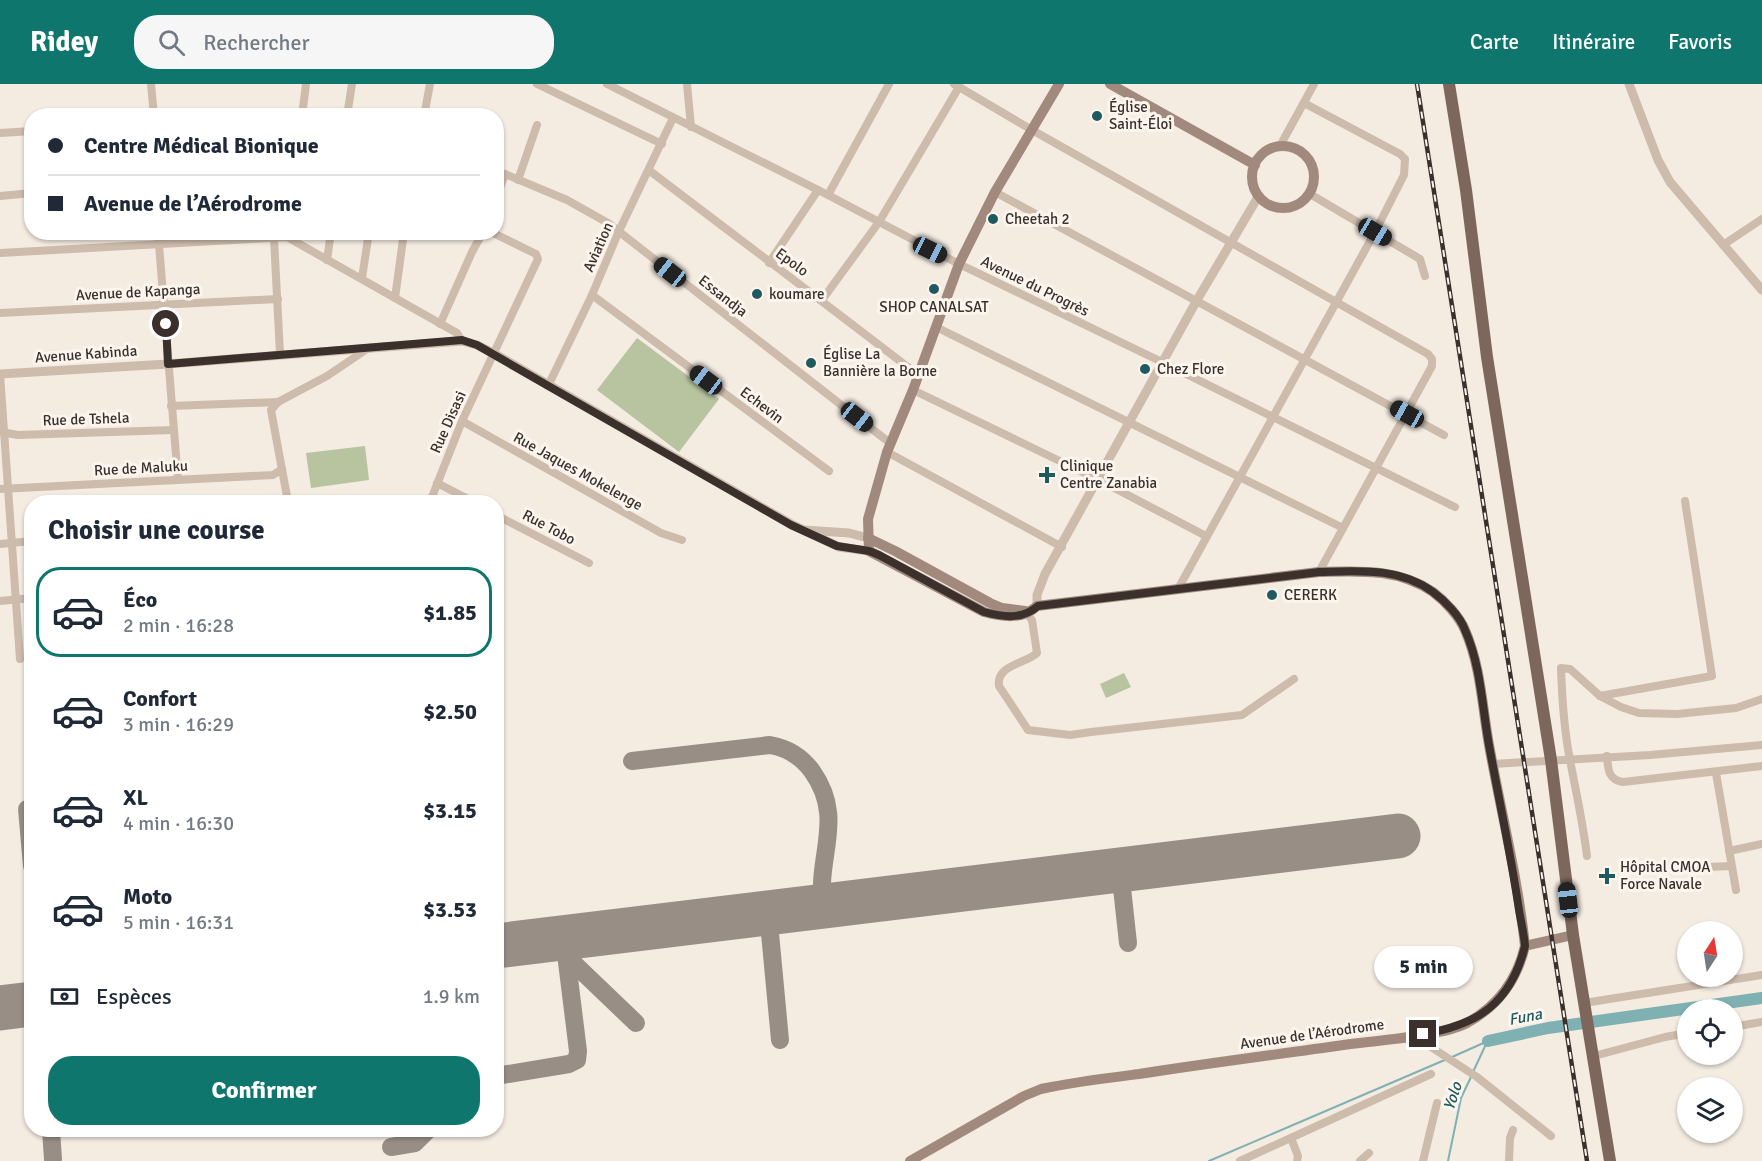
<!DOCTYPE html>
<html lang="fr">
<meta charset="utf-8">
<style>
:root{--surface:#fff;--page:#f6f6f7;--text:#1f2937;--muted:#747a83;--line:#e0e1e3;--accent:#0f766e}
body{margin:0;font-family:Signika,sans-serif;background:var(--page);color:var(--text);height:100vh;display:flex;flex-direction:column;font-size:22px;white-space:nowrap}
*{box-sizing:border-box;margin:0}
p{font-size:20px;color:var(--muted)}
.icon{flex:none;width:33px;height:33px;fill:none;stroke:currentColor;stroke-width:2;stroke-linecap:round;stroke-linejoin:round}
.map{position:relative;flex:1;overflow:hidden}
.panel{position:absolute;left:24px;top:411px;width:480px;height:642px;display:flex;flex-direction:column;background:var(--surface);border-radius:24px;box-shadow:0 2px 4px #0004}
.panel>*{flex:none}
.hud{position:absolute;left:24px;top:24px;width:480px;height:132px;border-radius:24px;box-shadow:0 2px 4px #0004;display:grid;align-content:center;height:132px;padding:0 24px;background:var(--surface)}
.needle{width:39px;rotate:12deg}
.controls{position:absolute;left:1677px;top:837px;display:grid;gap:12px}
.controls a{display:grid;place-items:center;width:66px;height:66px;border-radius:50%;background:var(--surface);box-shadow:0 2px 4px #0004;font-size:30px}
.end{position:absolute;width:27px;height:27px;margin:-14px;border:8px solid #3b302b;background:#fff;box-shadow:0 0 0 3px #fff}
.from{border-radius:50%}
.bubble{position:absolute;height:42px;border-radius:21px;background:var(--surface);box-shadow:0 2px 4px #0004;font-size:20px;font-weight:700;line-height:42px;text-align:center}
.car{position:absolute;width:18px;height:36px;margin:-18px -9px;border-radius:8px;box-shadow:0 0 4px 2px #0007;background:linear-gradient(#222 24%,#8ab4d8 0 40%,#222 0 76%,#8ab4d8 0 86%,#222 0)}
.hud b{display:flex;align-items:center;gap:21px;height:57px;font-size:22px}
.hud b+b{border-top:2px solid var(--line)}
.hud i{width:15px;height:15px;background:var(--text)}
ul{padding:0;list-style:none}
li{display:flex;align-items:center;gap:18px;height:90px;margin:0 12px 9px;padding:0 12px;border:3px solid transparent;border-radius:24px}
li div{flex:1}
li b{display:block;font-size:22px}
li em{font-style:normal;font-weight:700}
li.active{border-color:var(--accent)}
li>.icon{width:54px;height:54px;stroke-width:1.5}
h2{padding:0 24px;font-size:27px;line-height:72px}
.pay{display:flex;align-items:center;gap:15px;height:66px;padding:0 24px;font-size:22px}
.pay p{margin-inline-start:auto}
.primary-button{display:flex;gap:12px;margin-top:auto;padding:12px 24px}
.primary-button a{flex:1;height:69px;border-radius:24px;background:var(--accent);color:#fff;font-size:24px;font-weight:700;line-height:69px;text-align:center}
header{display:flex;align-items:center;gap:36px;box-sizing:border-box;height:84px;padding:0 30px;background:var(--accent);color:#fff}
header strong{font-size:28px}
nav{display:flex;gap:33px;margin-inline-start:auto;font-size:21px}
.search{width:420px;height:54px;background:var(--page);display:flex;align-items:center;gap:15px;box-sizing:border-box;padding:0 21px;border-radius:24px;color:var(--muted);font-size:22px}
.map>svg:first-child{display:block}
.green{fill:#b8c4a0}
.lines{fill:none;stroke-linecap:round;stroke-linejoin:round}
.stream{stroke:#7fb0b2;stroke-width:2}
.river{stroke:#7fb0b2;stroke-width:12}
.taxiway{stroke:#988e86;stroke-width:18}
.runway{stroke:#988e86;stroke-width:45}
.minor{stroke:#cdbbac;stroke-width:8}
.tertiary{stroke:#cdbbac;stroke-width:9}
.secondary{stroke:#a18a7d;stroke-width:10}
.primary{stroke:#7d675c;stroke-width:12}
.rail-casing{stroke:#3b302b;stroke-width:4.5}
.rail{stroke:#fbf5ee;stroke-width:2;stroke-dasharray:7;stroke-linecap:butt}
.route{stroke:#3b302b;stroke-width:8}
.poi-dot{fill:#1f5a5e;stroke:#fbf5ee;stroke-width:2}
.labels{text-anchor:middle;stroke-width:6;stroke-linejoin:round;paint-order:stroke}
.poi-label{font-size:15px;fill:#3b302b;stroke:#fbf5ee;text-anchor:start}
.street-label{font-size:15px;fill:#3b302b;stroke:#fbf5ee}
.water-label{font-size:16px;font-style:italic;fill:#1f5a5e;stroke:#fbf5ee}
</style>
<header>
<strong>Ridey</strong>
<div class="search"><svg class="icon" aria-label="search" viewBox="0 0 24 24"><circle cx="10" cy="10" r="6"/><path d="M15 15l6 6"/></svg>Rechercher</div>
<nav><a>Carte</a><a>Itinéraire</a><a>Favoris</a></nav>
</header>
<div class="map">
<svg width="1762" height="1077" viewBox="0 0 1762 1077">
<rect width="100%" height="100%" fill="#f4ebe1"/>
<!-- green -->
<g class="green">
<polygon points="637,254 719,315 679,368 597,306"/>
<polygon points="365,362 369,396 311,404 306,369"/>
<polygon points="1124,589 1131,603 1106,614 1100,600"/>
</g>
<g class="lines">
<!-- stream -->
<g class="stream">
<polyline points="1452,973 1488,957"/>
<polyline points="1473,988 1487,958"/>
<polyline points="1209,1077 1447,975"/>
<polyline points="1448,1077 1461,1014 1471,993"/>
</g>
<!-- river -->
<polyline class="river" points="1488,957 1548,944 1762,914"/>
<!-- taxiway -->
<g class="taxiway">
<path d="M632,677l138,-16c17,3 31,11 42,26 34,48 4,84 11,134"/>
<polyline points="27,725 32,782"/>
<polyline points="1120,786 1128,859"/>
<polyline points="768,828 780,956"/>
<polyline points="566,872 636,939"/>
<polyline points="496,992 569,980 577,976 578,967 564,854"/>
<polyline points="51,1046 53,1075"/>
<polyline points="391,1063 415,1059 428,1046"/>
</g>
<!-- runway -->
<g class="runway">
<polyline points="496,862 1398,752"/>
<polyline points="0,924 32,920"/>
</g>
<!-- minor -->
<g class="minor">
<polyline points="151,0 154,32"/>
<polyline points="537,0 662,60"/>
<polyline points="607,0 828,111 959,180 1164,279 1455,423"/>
<polyline points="687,0 691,43"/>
<polyline points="954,0 1032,46 1428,270 1432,275 1432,282 1319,488"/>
<polyline points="289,32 302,31"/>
<polyline points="302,32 306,0"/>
<polyline points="347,32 352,0"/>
<polyline points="424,32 430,0"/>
<polyline points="0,49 32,47"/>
<polyline points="1280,62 1314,0"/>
<path d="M650,87c89,68 179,135 268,204"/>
<polyline points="496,89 505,90 567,116 608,139 890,359"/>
<polyline points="518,96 537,41"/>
<polyline points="995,108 1444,351"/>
<polyline points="1310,110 1420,175 1425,192"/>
<polyline points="828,111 889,0"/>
<polyline points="0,112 32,109"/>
<polyline points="496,115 505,90"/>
<polyline points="158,148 178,396"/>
<polyline points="274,154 280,270"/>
<polyline points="1723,161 1762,135"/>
<polyline points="0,169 287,153 457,249 462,257"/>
<polyline points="327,176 331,148"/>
<polyline points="769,179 818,106"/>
<polyline points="362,194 369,148"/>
<polyline points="592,211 829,387"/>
<polyline points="395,214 404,148"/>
<polyline points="822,216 879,138 959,3"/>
<polyline points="0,229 278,215"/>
<polyline points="440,240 472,168 483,148"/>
<polyline points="936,243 1343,444"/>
<polyline points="0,290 20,575"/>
<polyline points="548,302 592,211 619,147 673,34"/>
<polyline points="913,306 1099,396 1206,452"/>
<polyline points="171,322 278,318"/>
<polyline points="462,337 661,449 682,456"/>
<polyline points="1,348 18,351 173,346"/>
<polyline points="887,368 1062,463"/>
<polyline points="437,399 474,418"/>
<polyline points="0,405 273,391 282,385"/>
<polyline points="288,418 271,326 278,318 327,292 367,265"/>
<polyline points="430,418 462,337 538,175 536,170 491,148"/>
<polyline points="496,431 589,479"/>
<polyline points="0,460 32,457"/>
<polyline points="1178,505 1375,148 1404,91 1405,75 1400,70 1304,19"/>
<polyline points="0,517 32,514"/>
<path d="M1027,530l5,6 5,33c-12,11 -41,12 -38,33l29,44 42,5 21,-3 151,-17 52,-36"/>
<polyline points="1600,612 1712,592 1685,417"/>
<path d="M1607,672c1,13 1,24 16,26l139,-16"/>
<polyline points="1493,680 1650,671 1762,661"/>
<polyline points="1716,689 1736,806"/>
<polyline points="1729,767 1762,760"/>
<path d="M1587,772c-4,-33 -11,-64 -17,-96 -6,-30 -8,-62 -9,-92l9,1 30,27 21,11 18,6 38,1 59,-6 26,-9"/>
<polyline points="1671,781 1685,784 1731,782"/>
<polyline points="1584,919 1762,891"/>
<polyline points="1732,943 1762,938"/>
<polyline points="1414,952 1477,993 1551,1052"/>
<polyline points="1594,972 1665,953 1688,949"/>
<polyline points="1291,1054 1298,1072 1297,1077"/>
<polyline points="1240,1077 1431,990"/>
<polyline points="1360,1077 1369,1069"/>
<polyline points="1423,1077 1437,1019"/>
<polyline points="1509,1077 1510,1054 1513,1046"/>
</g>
<!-- tertiary -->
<g class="tertiary">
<polyline points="1629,0 1658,76 1670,98 1762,206"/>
<polyline points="0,290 168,280 462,257 477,261 495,270 791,440 839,463 869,467"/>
<polyline points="804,446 849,449 868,454"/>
<polyline points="1037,522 1037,511 1045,490 1197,216 1258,113"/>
</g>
<!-- secondary -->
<g class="secondary">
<polyline points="1110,0 1255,81"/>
<circle cx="1283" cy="93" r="31"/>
<polyline points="868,454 895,467 990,519 1002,524 1025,527"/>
<polyline points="1525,862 1573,851"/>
<path d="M910,1077l114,-65 17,-7c32,-7 66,-11 98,-15 71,-11 141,-20 212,-30 30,-4 91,-8 116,-21 31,-17 50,-43 58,-77 -7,-67 -24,-134 -36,-201 -7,-39 -8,-78 -24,-115 -6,-14 -20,-29 -32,-38 -35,-24 -74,-21 -114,-20l-282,34c-15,14 -34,11 -53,6l-115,-61 -1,-32 19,-67 26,-62 46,-126 36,-72 64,-108"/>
</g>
<!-- primary -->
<polyline class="primary" points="1449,0 1466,106 1487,273 1551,676 1573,851 1610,1077"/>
<!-- rail casing -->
<g class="rail-casing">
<polyline id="rail" points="1417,0 1587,1077"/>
</g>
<!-- rail -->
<use href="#rail" class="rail"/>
</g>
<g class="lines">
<!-- route -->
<path class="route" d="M166,240l2,40 294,-24 15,5 314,180 46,21 32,5 10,4 105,57c19,5 38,8 54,-6l281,-34c40,-1 80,-5 114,20 12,9 27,24 32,38 16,36 17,76 24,115 10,55 22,110 30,165 2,12 5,24 6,36 -14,57 -47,79 -102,88"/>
</g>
<!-- markers -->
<g class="poi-dot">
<circle cx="1097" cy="32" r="6"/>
<circle cx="993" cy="135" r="6"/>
<circle cx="934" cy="205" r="6"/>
<circle cx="757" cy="210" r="6"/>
<circle cx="811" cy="279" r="6"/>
<circle cx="1145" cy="285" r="6"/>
<path d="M1044 382h6v6h6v6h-6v6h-6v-6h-6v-6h6z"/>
<circle cx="1272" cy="511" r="6"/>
<path d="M1604 783h6v6h6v6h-6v6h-6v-6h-6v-6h6z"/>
</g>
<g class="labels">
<!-- poi labels -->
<g class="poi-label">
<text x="1109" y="28">Église<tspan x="1109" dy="17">Saint-Éloi</tspan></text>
<text x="1005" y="140">Cheetah 2</text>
<text x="769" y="215">koumare</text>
<text x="934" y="228" text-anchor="middle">SHOP CANALSAT</text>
<text x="823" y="275">Église La<tspan x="823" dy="17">Bannière la Borne</tspan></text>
<text x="1157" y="290">Chez Flore</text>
<text x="1060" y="387">Clinique<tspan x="1060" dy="17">Centre Zanabia</tspan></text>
<text x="1284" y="516">CERERK</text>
<text x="1620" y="788">Hôpital CMOA<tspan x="1620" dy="17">Force Navale</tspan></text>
</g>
<!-- street labels -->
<g class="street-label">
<text transform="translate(598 163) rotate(-66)" y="5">Aviation</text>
<text transform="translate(792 178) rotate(36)" y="5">Epolo</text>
<text transform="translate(1035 202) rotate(26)" y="5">Avenue du Progrès</text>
<text transform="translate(138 208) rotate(-3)" y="5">Avenue de Kapanga</text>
<text transform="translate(723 212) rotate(38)" y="5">Essandja</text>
<text transform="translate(86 270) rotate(-4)" y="5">Avenue Kabinda</text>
<text transform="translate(762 321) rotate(37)" y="5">Echevin</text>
<text transform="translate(86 335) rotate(-2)" y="5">Rue de Tshela</text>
<text transform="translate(448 338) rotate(-66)" y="5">Rue Disasi</text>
<text transform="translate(141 384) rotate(-3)" y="5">Rue de Maluku</text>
<text transform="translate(578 387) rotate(29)" y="5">Rue Jaques Mokelenge</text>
<text transform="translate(549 443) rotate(28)" y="5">Rue Tobo</text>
<text transform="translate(1312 950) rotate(-8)" y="5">Avenue de l’Aérodrome</text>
</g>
<!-- water labels -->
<g class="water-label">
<text transform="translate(1525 932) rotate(-11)" y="6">Funa</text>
<text transform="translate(1452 1012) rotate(-72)" y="6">Yolo</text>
</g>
</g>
</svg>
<div class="controls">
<a><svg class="needle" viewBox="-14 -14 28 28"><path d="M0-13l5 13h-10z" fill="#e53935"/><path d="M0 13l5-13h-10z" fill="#747a83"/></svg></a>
<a><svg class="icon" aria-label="locate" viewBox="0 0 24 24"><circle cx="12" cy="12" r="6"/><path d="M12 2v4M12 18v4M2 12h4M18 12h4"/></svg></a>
<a><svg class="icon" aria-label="layers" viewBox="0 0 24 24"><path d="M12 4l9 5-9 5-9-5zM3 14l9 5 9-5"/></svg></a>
</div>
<i class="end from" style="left:166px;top:240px"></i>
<i class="end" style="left:1423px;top:950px"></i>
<div class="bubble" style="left:1374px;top:862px;width:99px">5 min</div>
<i class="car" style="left:1375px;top:148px;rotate:121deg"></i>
<i class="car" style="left:930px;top:166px;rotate:116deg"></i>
<i class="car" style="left:670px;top:188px;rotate:308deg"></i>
<i class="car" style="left:706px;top:296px;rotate:307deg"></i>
<i class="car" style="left:1407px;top:330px;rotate:299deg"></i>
<i class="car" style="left:857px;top:333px;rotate:128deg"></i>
<i class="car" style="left:1568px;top:816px;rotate:353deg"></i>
<div class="hud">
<b><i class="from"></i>Centre Médical Bionique</b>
<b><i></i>Avenue de l’Aérodrome</b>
</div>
<section class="panel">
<h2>Choisir une course</h2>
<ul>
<li class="active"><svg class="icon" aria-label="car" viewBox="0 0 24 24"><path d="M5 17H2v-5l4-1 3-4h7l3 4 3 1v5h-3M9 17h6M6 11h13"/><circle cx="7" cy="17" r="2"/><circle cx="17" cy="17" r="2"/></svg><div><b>Éco</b><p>2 min · 16:28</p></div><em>$1.85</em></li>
<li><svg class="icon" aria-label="car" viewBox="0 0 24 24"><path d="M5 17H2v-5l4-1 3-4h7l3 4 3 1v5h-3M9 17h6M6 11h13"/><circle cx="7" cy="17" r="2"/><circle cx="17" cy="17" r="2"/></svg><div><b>Confort</b><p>3 min · 16:29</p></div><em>$2.50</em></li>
<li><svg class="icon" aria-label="car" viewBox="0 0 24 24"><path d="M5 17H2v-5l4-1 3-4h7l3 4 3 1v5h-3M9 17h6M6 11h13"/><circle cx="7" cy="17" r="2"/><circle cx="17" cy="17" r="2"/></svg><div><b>XL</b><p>4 min · 16:30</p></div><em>$3.15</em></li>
<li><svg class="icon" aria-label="car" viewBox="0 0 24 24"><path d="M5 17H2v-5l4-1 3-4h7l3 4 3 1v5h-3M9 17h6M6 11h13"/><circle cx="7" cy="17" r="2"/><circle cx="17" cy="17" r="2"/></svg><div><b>Moto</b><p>5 min · 16:31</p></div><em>$3.53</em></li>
</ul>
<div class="pay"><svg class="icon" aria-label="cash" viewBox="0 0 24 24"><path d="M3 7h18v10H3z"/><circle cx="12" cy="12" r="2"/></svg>Espèces<p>1.9 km</p></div>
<div class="primary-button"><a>Confirmer</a></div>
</section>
</div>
